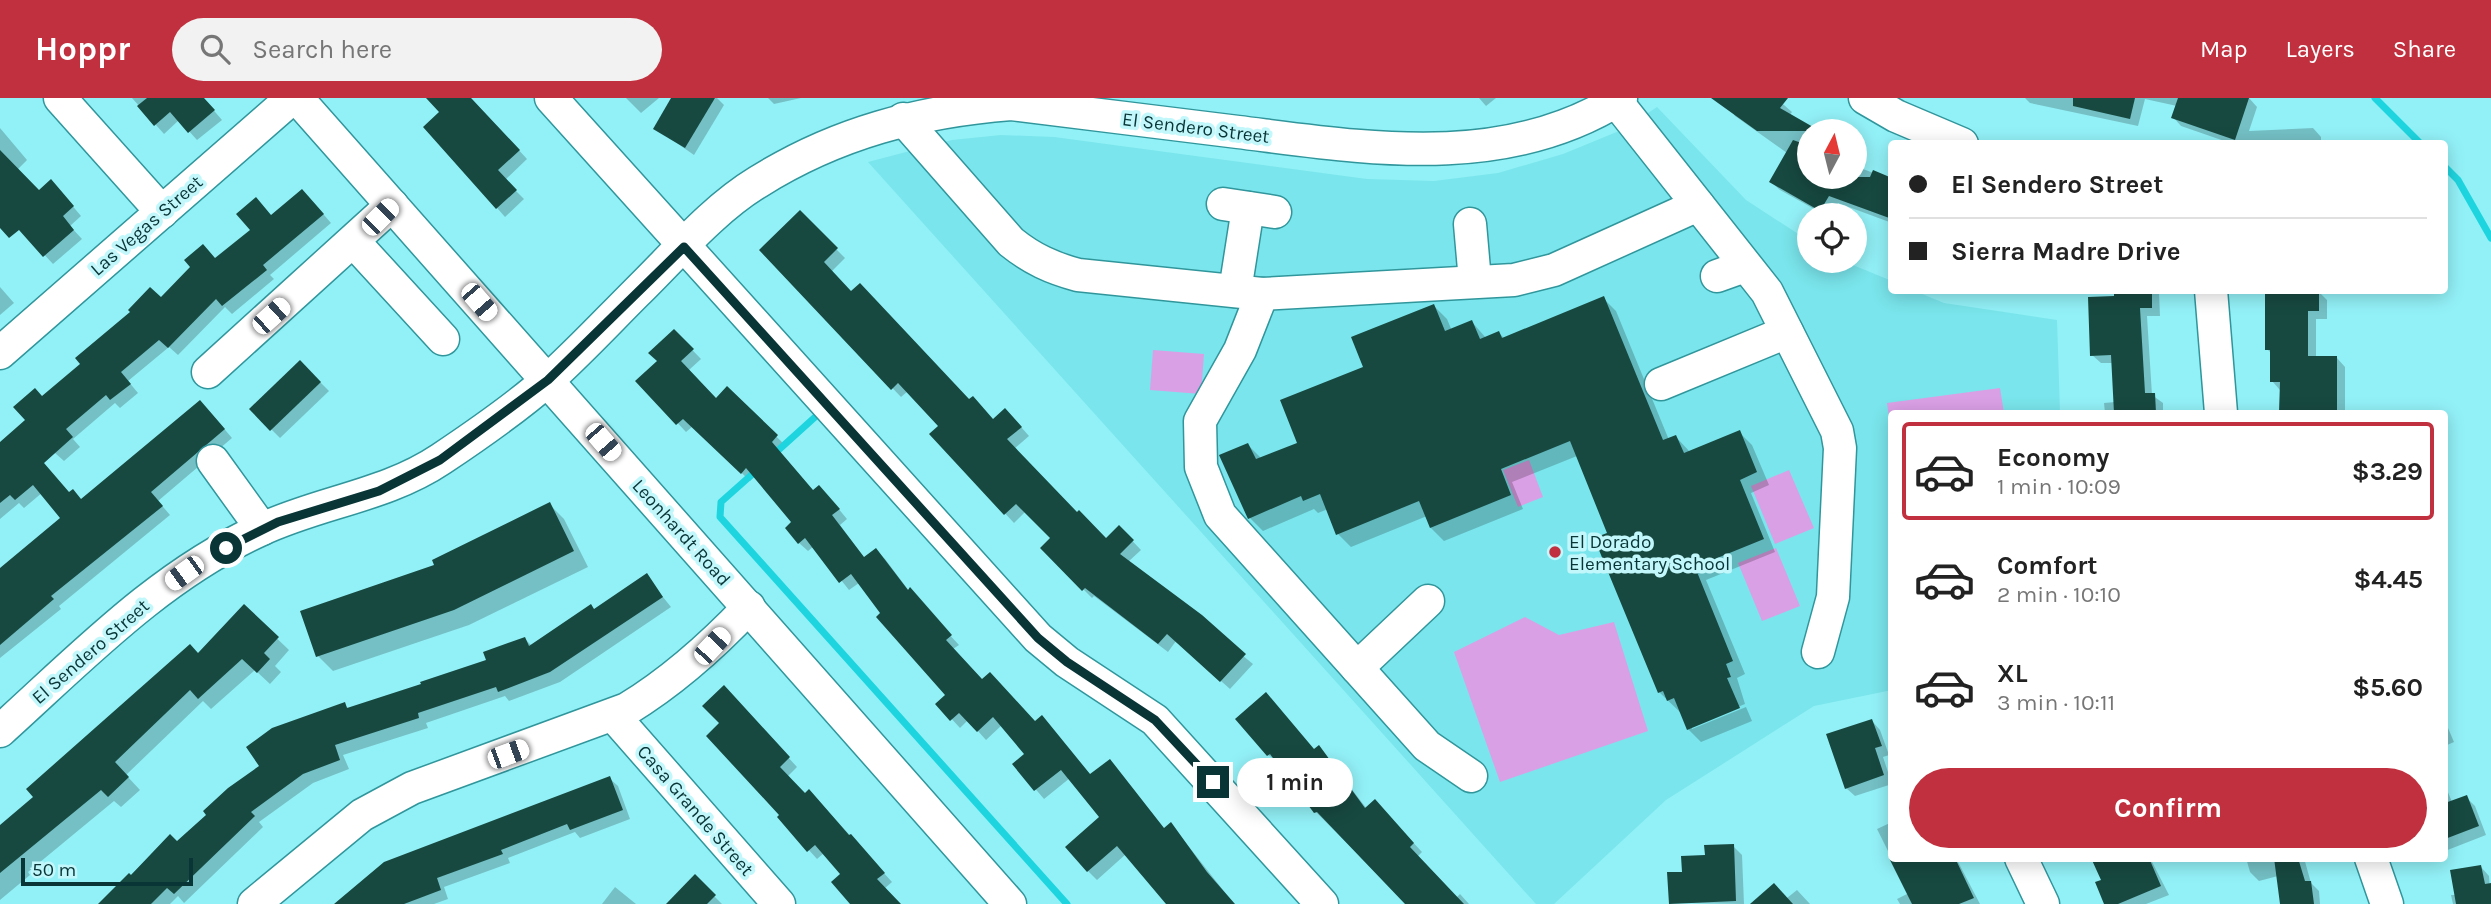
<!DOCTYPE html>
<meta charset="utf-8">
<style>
:root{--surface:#fff;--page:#f2f2f2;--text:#222;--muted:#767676;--line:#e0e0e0;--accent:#c1303e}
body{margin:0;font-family:Karla,sans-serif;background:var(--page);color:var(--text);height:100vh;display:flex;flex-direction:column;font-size:26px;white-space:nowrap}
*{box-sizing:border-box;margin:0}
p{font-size:23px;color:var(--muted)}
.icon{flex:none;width:38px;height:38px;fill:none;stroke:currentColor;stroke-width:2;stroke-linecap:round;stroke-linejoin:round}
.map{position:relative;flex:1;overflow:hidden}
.drawer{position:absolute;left:1888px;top:312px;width:560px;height:452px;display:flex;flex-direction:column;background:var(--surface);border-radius:7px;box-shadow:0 4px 18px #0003}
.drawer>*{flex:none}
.top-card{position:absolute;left:1888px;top:42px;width:560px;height:154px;border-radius:7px;box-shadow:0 4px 18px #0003;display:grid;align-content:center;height:154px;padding:0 21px;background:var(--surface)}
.needle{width:46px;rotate:7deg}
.fabs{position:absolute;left:1797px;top:21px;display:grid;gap:14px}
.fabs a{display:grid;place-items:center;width:70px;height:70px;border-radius:50%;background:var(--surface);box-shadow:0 4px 18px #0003;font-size:35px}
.scale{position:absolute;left:21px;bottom:18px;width:172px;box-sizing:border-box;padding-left:7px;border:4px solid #093537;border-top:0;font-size:19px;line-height:24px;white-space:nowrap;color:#093537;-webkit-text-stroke:5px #c2f8fb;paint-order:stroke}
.end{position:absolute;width:32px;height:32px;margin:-16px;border:9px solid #093537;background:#fff;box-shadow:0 0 0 4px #fff}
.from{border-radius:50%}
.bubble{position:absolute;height:49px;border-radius:24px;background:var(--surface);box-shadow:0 4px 18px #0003;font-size:23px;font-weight:700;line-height:49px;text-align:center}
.car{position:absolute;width:21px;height:42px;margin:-21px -10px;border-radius:9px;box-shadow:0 0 5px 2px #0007;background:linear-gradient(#fff 24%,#345 0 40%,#fff 0 76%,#345 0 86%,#fff 0)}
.top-card b{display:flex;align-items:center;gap:24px;height:66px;font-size:26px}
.top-card b+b{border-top:2px solid var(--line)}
.top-card i{width:18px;height:18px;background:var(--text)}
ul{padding:12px 0 0;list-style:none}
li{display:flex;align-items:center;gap:21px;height:98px;margin:0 14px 10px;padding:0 7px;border:4px solid transparent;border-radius:7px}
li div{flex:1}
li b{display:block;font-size:26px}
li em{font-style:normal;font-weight:700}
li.on{border-color:var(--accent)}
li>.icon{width:63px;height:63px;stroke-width:1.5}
.action{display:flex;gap:14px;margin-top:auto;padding:14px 21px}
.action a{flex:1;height:80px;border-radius:42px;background:var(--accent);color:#fff;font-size:28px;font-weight:700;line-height:80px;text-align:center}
header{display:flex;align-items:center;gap:42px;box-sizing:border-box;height:98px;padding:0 35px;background:var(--accent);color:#fff}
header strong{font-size:33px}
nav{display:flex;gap:38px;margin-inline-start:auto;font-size:24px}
.search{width:490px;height:63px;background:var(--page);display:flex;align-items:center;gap:18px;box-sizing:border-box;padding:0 24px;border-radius:38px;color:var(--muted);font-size:26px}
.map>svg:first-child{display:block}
.built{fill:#7ae5ec}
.green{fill:#daa0e5}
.shadow{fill:#0003}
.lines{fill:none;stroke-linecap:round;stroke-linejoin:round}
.stream{stroke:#1ed5df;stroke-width:7}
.building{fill:#174941}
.minor-casing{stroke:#30969c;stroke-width:35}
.minor{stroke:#fff;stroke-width:32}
.route{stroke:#093537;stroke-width:9}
.poi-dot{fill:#c1303e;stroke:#c2f8fb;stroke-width:2.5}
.labels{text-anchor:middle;stroke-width:7;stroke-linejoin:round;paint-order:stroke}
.street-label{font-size:19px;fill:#093537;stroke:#c2f8fb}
.poi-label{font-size:19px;fill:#093537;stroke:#c2f8fb;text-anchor:start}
</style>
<header>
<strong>Hoppr</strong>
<div class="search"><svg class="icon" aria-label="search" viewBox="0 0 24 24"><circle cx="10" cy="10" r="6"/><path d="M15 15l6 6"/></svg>Search here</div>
<nav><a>Map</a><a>Layers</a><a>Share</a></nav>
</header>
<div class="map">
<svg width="2491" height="806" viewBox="0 0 2491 806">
<rect width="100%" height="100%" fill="#92f1f7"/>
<!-- built -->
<polygon class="built" points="1657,9 1746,102 1809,143 1810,163 1843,163 1892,183 1892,192 1915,193 1944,205 2057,222 2060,315 1892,315 1892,592 1814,608 1666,702 1554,806 1536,806 868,64 952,42 1001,37 1054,39 1367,81 1434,83 1498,75 1563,56 1624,31"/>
<!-- green -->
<g class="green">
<polygon points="1153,252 1204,256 1201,296 1150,292"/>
<polygon points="2000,290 2004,315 1892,315 1892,341 1887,305"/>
<polygon points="1529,362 1543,399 1518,409 1503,372"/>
<polygon points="1789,372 1814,430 1775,446 1751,388"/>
<polygon points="1776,450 1800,508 1762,523 1738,465"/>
<polygon points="1525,519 1559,537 1614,524 1648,633 1500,684 1454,554"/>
</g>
<!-- shadow -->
<g class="shadow">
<polygon points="132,0 203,0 222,22 197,42 179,22 164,36"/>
<polygon points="429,0 471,0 527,61 505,82 524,101 505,119 426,29 442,15"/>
<polygon points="626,0 659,0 641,15"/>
<polygon points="673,0 717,0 724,7 694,57 655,30"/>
<polygon points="768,0 801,0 774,6"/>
<polygon points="1479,0 1496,0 1486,8"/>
<polygon points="1722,0 1776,0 1792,14 1789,18 1817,33 1810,33 1810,79 1855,79 1855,68 1892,82 1892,125 1838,105 1831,117 1825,117 1780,92 1771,84 1787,55 1735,18"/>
<polygon points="2025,0 2249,0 2257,9 2249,33 2313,30 2321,39 2321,46 2233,46 2181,28 2173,19 2177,8 2145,1 2138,28 2030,5"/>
<polygon points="0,30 27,62 17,72 39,94 59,92 81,118 70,128 82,141 53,166 0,109"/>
<polygon points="311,102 331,125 270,177 274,181 232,216 225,209 178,257 169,249 128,283 138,295 120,310 115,305 73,341 80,349 64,363 55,355 43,300 161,201 272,119"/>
<polygon points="800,115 845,160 831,174 852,195 993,323 1014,321 1029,338 1014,351 1077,416 1106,442 1119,429 1141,452 1128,464 1253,566 1230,591 1176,543 1168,554 1094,498 1092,500 1042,450 1052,440 1026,413 1014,425 931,336 940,328 908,293 901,299 761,153"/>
<polygon points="0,189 14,205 0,217"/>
<polygon points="2116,192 2159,194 2160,218 2147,218 2152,297 2163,305 2163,315 2105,315 2104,305 2115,304 2113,265 2101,265 2092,257 2116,199"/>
<polygon points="2318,193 2327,202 2327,221 2316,221 2316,260 2337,260 2345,269 2345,315 2283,315 2280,292 2272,283 2272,256 2267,251"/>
<polygon points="1603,200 1616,213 1669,342 1676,339 1690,354 1739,334 1752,347 1769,387 1751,395 1775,454 1706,482 1745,576 1737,580 1745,606 1692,628 1692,631 1746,609 1752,623 1701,644 1688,631 1681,615 1659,594 1609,436 1577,358 1512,384 1523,411 1444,443 1431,430 1427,418 1351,449 1338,436 1328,411 1318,415 1314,411 1263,433 1250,420 1248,347 1262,361 1299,346 1365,270 1434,208 1447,221 1452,233 1472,224 1486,240 1499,235 1504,240"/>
<polygon points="674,233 701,261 689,272 717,302 727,291 785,347 779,353 814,394 828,398 847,421 840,427 865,461 876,452 885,461 909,493 959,547 953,551 983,583 1035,625 1091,677 1165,731 1171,726 1234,806 1168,806 1126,756 1097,782 1088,773 1067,749 1101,719 1070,680 1044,701 1014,666 1026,656 1002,627 986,642 968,622 960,630 938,606 947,597 859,485 849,492 814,448 808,453 799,445 794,424 755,378 750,383 693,328 686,334 638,283 659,263"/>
<polygon points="300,264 329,293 280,340 251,311"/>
<polygon points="209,313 232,340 158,403 170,417 59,508 61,511 0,560 0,472"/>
<polygon points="0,347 43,394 24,410 19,405 0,421"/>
<polygon points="549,406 564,421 588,469 469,527 333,573 318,558 437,468"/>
<polygon points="646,478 671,509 560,584 509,603 505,598 426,625 428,630 343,657 349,671 313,685 259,724 263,729 184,805 178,798 170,806 101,806 170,739 177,745 344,606 349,611 423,588 488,563 525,541 532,548 595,513"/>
<polygon points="244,509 289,552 275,568 281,574 270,586 255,572 211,611 203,603 126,677 140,692 121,709 114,703 28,774 30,777 0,802 0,729 198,557"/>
<polygon points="732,598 797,669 787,679 805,697 818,702 892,784 884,791 899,806 855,806 842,776 824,755 817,761 779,719 782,717 722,625"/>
<polygon points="1237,621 1315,652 1319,649 1367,711 1383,712 1422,754 1417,759 1456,800 1460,796 1469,806 1407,806 1316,714 1279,664 1268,657"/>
<polygon points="1872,623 1880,632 1889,657 1883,659 1892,686 1855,698 1846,690"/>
<polygon points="2445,623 2454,644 2445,648"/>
<polygon points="609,680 618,688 630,721 580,740 575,734 508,760 510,765 444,789 448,801 434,806 336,806"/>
<polygon points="2445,687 2452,704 2466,699 2475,708 2486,737 2445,753"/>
<polygon points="1892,724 1892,760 1956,760 1980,806 1900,806 1897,801 1909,795 1877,731"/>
<polygon points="1733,748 1742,757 1744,806 1670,805 1684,776 1706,759"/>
<polygon points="2093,760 2150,760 2169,797 2146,806 2106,806 2103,782"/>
<polygon points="2246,760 2304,760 2311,785 2319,793 2320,806 2282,806 2278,778 2259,783 2250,774"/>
<polygon points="2481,769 2489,778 2491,806 2453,806 2451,797 2456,797"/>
<polygon points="695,779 722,806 668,806"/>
<polygon points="615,789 636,806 602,806"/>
<polygon points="1797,792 1810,806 1756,806 1787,800"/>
</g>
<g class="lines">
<!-- stream -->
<g class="stream">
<polyline points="2375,0 2421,46"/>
<polyline points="2445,69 2458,82 2491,140"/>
<polyline points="773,357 814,320"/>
<polyline points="757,372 721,404 720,419 1067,806"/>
</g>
</g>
<!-- building -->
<g class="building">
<polygon points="147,0 204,0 215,12 188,35 170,14 154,28 137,8"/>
<polygon points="426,0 471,0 520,52 498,72 517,92 496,111 423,29 439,14"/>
<polygon points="671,0 715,0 685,50 653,31"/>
<polygon points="1711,0 1788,0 1780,10 1820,33 1757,33"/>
<polygon points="2073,0 2135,0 2130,21 2073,8"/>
<polygon points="2178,0 2249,0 2235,42 2171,20"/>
<polygon points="1793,42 1810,48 1810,79 1870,79 1873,72 1892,80 1892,121 1829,98 1820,113 1769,84"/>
<polygon points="0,52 39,92 51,81 74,108 63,118 74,132 43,159 19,132 9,140 0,130"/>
<polygon points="302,91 324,116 263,167 267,172 222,208 216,201 168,250 159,242 121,274 131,286 110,302 106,297 66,331 73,339 44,365 69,394 73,391 81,401 200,302 225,331 151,394 163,408 51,498 54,501 0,547 0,470 60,420 33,387 15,402 10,397 0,405 0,344 25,322 13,309 35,290 42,298 80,266 75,260 130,214 128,212 150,189 161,199 190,169 184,162 203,146 215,160 250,132 236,116 256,99 271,117"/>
<polygon points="800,112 838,150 824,164 851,193 860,185 969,301 973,298 993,321 1005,310 1022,329 1007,341 1077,414 1079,412 1106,440 1119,427 1134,442 1120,456 1202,517 1246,556 1220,584 1167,536 1158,546 1085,490 1082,493 1040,450 1050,440 1016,406 1004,417 929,336 938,328 898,285 891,292 759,152"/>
<polygon points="2114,192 2152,192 2152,210 2140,210 2145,295 2155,295 2156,315 2114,315 2111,257 2090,258 2088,199 2114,198"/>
<polygon points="2265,192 2319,192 2319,213 2308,213 2308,258 2337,258 2337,315 2279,315 2280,284 2270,284 2270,252 2265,252"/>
<polygon points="1604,198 1663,342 1676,337 1684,355 1740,332 1757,374 1740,382 1764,441 1695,469 1733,563 1726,566 1731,579 1727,580 1740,610 1687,632 1674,600 1667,603 1663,593 1658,595 1594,440 1607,435 1570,343 1501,371 1511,397 1430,430 1419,403 1336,437 1320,396 1303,403 1301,398 1248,421 1219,357 1248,345 1256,361 1297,345 1280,302 1363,269 1351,239 1434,206 1445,233 1472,222 1480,241 1499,233 1502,240"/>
<polygon points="674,231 694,251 681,263 716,300 727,288 778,337 772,344 813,392 819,387 840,411 832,417 864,459 876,450 908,492 910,489 952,537 946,542 982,581 990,574 1035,623 1042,617 1090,676 1110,661 1164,730 1171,724 1207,774 1235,806 1166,806 1117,748 1087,774 1065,749 1099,719 1061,672 1034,693 1012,666 1024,656 993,619 977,634 959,615 950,623 935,606 945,597 876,519 880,515 851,476 839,485 805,440 798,446 785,430 791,424 746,370 741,376 683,321 676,327 635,283 657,263 648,255"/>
<polygon points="300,262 321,284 270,333 249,311"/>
<polygon points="550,404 574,453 454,512 316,559 300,513 434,467 432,462"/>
<polygon points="647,475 663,499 550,574 498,594 496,589 418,615 419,620 335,647 340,662 303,676 251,714 255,718 174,796 167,790 151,806 98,806 129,775 131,777 170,736 177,743 206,717 203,713 228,690 259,668 246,649 272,630 345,604 347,610 421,586 420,584 486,562 483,554 525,539 529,548 591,506 594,511"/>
<polygon points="244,506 279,539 264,555 270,561 257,575 242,561 198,601 190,592 115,664 129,679 108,699 101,692 0,775 0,727 33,699 26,691 190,546 198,555"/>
<polygon points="724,587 790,659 780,669 805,695 809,691 849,737 851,736 885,775 877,781 901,806 850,806 831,784 840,776 815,747 807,754 777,719 779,717 706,638 719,625 702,608"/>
<polygon points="1266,594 1314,651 1319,647 1365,710 1375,701 1414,745 1410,749 1464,806 1405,806 1317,714 1314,715 1270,656 1267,658 1235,621"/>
<polygon points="1872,621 1882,648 1875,650 1884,677 1845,691 1826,636"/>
<polygon points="610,678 623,712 570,732 567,726 501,752 503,756 437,780 441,792 404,806 334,806 384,764"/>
<polygon points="2467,697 2479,728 2445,741 2445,705"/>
<polygon points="1734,746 1736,803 1669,806 1667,774 1682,774 1681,758 1705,757 1704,747"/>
<polygon points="1889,760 1955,760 1974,800 1959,806 1912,806"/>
<polygon points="2091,760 2149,760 2161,788 2118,806 2104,806 2095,784 2101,782"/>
<polygon points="2274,760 2298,760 2305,783 2311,783 2314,806 2280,806"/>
<polygon points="2481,767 2485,786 2491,785 2491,806 2456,806 2450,772"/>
<polygon points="695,776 716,797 707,806 666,806"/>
<polygon points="1774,785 1793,806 1750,806"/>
</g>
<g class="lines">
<!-- minor casing -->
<g class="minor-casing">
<g id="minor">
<polyline points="60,0 162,114"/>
<polyline points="297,0 1010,806"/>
<polyline points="551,0 1038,540 1067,564 1155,622 1322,806"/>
<polyline points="1865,0 1896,18 1962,46"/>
<polyline points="1616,3 1767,194 1837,333 1840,350 1833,499 1818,554"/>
<path d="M903,21l108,123c21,17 41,26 67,33l184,19 252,-14 40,-10 144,-65"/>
<polyline points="1223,106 1275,114"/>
<polyline points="1470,126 1475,183"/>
<polyline points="354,144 443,241"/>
<polyline points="1717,178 1745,168"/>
<polyline points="2211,192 2221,315"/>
<polyline points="1235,193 1248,110"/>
<polyline points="1262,196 1240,252 1200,323 1201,369 1220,417 1427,648 1471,678"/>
<polyline points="0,255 292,0"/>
<polyline points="208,274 392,107"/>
<polyline points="1661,286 1787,234"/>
<polyline points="213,363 262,431"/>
<polyline points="1357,570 1428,503"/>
<polyline points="613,617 779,806"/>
<path d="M0,633c81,-73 159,-155 260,-201 59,-28 126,-34 181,-71 36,-24 75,-51 108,-80 30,-27 58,-57 87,-86 38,-37 76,-83 122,-111 78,-49 162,-71 253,-78 76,9 151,19 227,28 129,16 266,40 383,-34"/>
<polyline points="2021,760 2043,806"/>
<polyline points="2371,760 2387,806"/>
<path d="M254,806l108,-89 50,-27 215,-79c46,-28 85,-63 122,-102"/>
</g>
</g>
<!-- minor -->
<use href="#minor" class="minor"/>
</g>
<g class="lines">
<!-- route -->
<polyline class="route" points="226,450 278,424 379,393 440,362 548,282 684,149 1038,540 1067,564 1155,622 1213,684"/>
</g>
<!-- markers -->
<circle class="poi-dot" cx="1555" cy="454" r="7"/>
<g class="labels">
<!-- street labels -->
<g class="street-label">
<text transform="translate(1196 29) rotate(7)" y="7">El Sendero Street</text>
<text transform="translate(146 127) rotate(-41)" y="7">Las Vegas Street</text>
<text transform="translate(682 434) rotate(48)" y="7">Leonhardt Road</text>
<text transform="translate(90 553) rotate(-41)" y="7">El Sendero Street</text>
<text transform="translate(696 712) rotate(49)" y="7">Casa Grande Street</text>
</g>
<!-- poi labels -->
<g class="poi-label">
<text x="1569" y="450">El Dorado<tspan x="1569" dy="22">Elementary School</tspan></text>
</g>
</g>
</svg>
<div class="fabs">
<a><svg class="needle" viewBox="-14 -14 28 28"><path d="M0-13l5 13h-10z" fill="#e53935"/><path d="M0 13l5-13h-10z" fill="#767676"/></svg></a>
<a><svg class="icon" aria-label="locate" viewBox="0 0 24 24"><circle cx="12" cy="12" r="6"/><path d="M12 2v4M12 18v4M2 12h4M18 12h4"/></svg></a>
</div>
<div class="scale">50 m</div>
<i class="end from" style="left:226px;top:450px"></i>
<i class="end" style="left:1213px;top:684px"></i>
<div class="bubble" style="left:1237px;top:660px;width:116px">1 min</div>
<i class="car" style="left:380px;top:119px;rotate:45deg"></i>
<i class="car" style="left:479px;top:204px;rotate:139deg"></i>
<i class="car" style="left:271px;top:218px;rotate:48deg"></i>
<i class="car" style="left:603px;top:344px;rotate:139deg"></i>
<i class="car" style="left:184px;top:475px;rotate:234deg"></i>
<i class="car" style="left:712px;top:548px;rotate:43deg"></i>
<i class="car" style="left:508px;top:656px;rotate:70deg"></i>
<div class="top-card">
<b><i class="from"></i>El Sendero Street</b>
<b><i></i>Sierra Madre Drive</b>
</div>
<section class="drawer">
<ul>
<li class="on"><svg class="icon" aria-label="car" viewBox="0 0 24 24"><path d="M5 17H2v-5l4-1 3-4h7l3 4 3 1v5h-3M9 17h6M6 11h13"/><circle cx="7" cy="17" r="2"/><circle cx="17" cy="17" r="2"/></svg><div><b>Economy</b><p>1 min · 10:09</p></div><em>$3.29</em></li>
<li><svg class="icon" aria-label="car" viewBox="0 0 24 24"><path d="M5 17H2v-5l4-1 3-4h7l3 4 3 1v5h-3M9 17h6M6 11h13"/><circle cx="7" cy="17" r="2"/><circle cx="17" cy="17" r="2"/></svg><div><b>Comfort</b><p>2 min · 10:10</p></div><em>$4.45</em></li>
<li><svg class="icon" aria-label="car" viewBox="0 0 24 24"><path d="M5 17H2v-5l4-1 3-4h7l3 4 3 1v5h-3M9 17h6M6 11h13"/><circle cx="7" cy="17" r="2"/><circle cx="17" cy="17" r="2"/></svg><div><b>XL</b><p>3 min · 10:11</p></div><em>$5.60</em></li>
</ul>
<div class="action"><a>Confirm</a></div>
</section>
</div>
